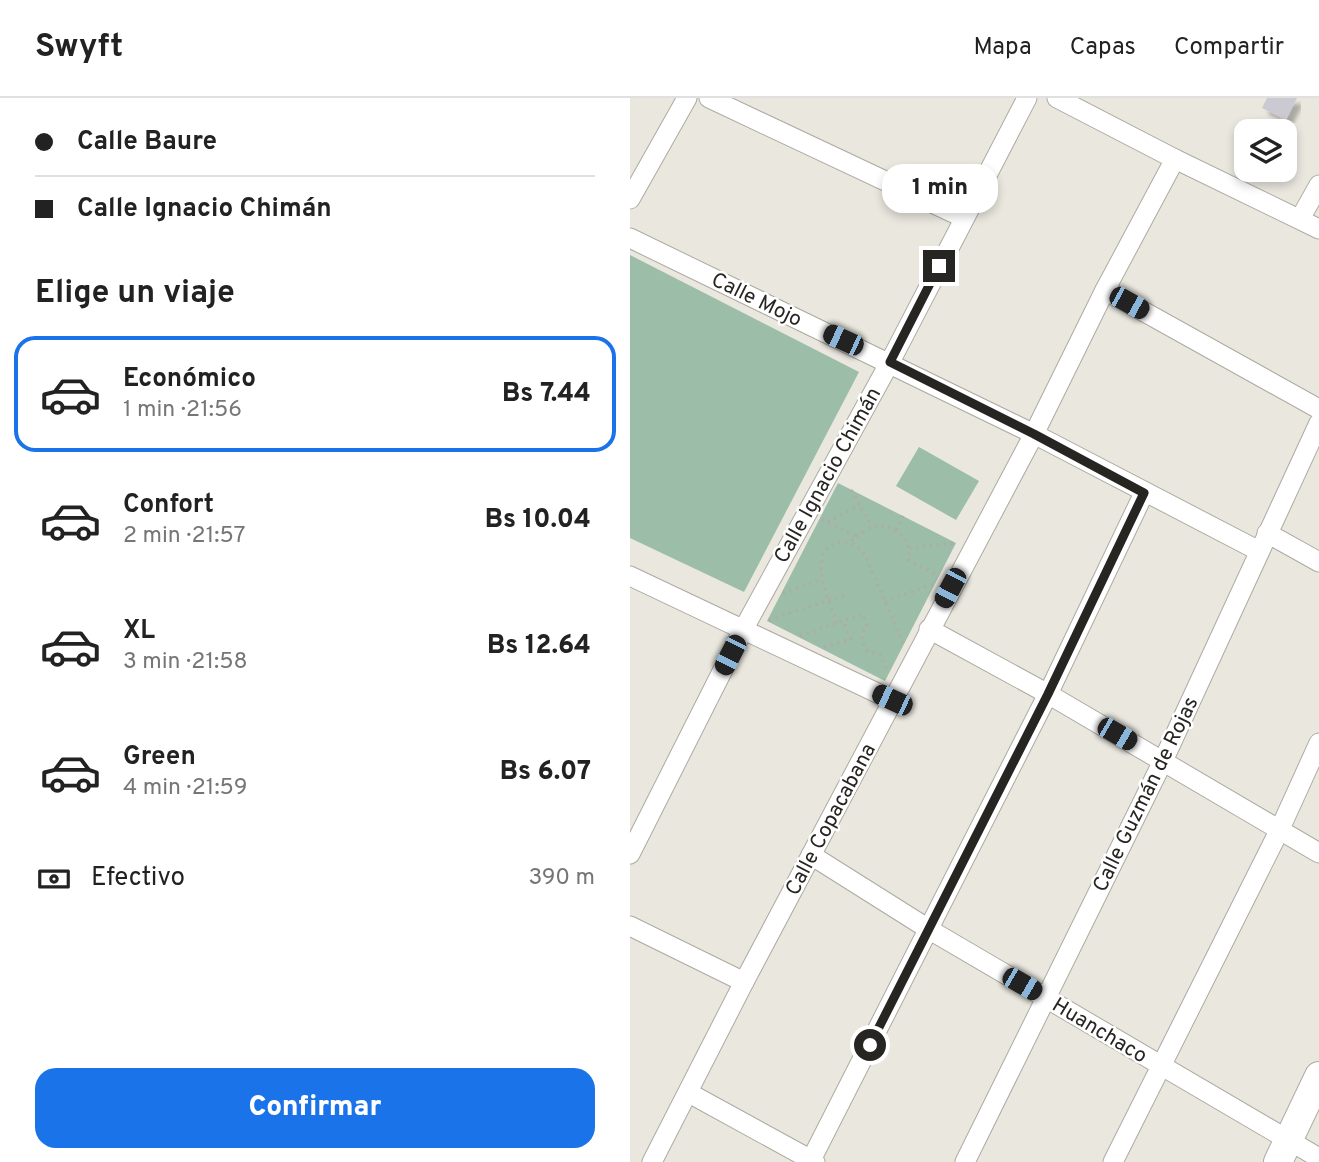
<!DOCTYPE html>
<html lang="es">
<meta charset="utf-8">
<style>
:root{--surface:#fff;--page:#f2f2f2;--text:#222;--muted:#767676;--line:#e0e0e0;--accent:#1a73e8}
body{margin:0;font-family:Overpass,sans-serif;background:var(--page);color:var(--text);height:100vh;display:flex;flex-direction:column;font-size:26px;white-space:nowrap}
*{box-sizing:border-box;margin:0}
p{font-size:23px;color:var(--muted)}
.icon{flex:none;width:38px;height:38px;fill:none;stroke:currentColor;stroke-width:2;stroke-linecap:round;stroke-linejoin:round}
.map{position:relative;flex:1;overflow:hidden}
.drawer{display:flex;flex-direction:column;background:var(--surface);width:630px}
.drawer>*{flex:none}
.guide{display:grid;align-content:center;height:154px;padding:0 35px;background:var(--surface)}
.controls{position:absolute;left:604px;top:21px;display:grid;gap:14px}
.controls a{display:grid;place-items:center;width:63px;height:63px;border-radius:14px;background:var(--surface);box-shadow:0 4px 10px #0003;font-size:35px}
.end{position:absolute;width:32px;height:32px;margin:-16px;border:9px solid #262522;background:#fff;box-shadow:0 0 0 4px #fff}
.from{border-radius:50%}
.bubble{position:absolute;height:49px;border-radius:21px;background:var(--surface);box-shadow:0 4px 10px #0003;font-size:23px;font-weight:800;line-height:49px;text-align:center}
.car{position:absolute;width:21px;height:42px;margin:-21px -10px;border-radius:9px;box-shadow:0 0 5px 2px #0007;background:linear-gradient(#222 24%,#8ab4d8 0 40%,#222 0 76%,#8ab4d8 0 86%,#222 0)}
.guide b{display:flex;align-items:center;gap:24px;height:66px;font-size:26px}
.guide b+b{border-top:2px solid var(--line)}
.guide i{width:18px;height:18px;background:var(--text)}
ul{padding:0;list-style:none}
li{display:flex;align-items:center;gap:21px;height:116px;margin:0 14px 10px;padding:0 21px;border:4px solid transparent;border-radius:21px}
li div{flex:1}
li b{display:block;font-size:26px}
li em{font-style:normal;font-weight:800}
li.active{border-color:var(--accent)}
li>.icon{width:63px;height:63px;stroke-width:1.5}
h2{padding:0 35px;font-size:32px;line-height:84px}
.pay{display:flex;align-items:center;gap:18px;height:77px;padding:0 35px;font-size:26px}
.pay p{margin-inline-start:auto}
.action{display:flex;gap:14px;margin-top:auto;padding:14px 35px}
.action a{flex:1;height:80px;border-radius:21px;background:var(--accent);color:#fff;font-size:28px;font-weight:800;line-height:80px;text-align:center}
header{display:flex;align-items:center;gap:42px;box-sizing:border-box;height:98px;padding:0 35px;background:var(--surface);border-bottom:2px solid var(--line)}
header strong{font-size:33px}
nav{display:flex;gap:38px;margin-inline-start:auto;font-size:24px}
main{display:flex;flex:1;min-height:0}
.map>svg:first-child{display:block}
.green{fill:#9cbda7}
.building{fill:#cbcad3;filter:url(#shadow)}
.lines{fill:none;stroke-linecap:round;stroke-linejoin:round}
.street-casing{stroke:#adaaa2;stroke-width:21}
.secondary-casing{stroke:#adaaa2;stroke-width:30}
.path{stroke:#aeada5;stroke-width:3.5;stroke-dasharray:2 5;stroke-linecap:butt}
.street{stroke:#fff;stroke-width:19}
.secondary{stroke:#fff;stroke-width:28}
.route{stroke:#262522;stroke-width:9}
.labels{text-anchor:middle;stroke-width:5;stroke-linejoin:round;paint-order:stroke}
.street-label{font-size:21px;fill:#262522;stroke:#fff}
</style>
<header>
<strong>Swyft</strong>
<nav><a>Mapa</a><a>Capas</a><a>Compartir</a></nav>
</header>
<main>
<section class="drawer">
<div class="guide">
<b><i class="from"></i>Calle Baure</b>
<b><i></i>Calle Ignacio Chimán</b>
</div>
<h2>Elige un viaje</h2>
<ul>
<li class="active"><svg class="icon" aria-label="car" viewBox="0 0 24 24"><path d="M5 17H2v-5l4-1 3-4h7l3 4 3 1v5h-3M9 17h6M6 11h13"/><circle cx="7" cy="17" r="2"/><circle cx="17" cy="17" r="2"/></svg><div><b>Económico</b><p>1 min · 21:56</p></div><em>Bs 7.44</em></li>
<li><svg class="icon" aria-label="car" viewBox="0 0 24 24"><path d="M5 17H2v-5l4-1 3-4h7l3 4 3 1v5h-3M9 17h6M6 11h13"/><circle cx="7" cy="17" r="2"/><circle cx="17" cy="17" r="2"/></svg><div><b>Confort</b><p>2 min · 21:57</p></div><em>Bs 10.04</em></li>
<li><svg class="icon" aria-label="car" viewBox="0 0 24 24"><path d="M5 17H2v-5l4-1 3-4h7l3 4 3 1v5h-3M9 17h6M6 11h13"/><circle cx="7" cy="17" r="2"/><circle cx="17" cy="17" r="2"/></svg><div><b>XL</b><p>3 min · 21:58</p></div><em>Bs 12.64</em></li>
<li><svg class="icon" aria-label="car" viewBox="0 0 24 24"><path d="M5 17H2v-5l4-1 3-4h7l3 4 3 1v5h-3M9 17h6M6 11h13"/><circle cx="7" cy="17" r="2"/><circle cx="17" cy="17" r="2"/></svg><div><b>Green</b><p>4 min · 21:59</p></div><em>Bs 6.07</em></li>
</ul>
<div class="pay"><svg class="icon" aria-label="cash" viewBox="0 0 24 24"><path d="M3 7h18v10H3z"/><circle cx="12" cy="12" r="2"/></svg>Efectivo<p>390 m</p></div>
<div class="action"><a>Confirmar</a></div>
</section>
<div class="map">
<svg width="689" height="1064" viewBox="0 0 689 1064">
<defs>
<filter id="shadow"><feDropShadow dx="6" dy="6" stdDeviation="2" flood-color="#0004"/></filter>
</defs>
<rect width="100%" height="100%" fill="#e9e7de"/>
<!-- green -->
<g class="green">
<polygon points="0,157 229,274 114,494 0,440"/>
<polygon points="289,349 349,383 326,422 266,388"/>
<polygon points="208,385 326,445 255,583 137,523"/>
</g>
<!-- building -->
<polygon class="building" points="637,0 667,0 656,22 632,10"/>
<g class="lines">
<!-- street casing -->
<g class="street-casing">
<g id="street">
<polyline points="79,0 334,120"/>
<polyline points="427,0 545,61 689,131"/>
<polyline points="0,101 57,0"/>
<polyline points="670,121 689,87"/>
<polyline points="0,140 404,336 629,453"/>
<polyline points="475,192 689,311"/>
<polyline points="637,435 689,464"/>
<polyline points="0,478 262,602"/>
<polyline points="299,531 418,596 689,755"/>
<polyline points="0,756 113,532 260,264 397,0"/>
<polyline points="181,757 300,832 689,1060"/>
<polyline points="0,828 114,884"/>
<polyline points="59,995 185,1064"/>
<polyline points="22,1064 114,884 404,336 475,192 545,61"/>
<polyline points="180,1064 418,596 514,395"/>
<polyline points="335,1064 533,663 689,325"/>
<polyline points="483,1064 649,733 689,645"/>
</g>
</g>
<!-- secondary casing -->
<g class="secondary-casing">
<polyline id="secondary" points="648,1064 689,978"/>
</g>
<!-- path -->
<g class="path">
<polyline points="221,392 242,429"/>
<polyline points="192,422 226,438 219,445"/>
<polyline points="198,424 230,407"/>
<polyline points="266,432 273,418"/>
<path d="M226,438c5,-2 11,-7 16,-9 19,-7 42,13 36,33l31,16"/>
<polyline points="279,450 325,445"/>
<polyline points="153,495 191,482"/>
<polyline points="255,504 305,485"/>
<polyline points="139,522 214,497"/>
<path d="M207,525c-7,-19 -35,-78 6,-81 10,0 17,6 22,14l38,87"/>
<path d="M170,538l63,-22 4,12c-6,10 -6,17 1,26l12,2 7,17"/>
<polyline points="194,549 221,541 213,523"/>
</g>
<!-- street -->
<use href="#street" class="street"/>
<!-- secondary -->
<use href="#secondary" class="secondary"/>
</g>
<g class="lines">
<!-- route -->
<polyline class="route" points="240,947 418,596 514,395 404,336 260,264 309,168"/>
</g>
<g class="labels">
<!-- street labels -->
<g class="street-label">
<text transform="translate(127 201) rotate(26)" y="7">Calle Mojo</text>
<text transform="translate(197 377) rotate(-61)" y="7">Calle Ignacio Chimán</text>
<text transform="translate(515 696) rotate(-64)" y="7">Calle Guzmán de Rojas</text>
<text transform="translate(200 721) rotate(-62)" y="7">Calle Copacabana</text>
<text transform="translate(470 932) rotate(31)" y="7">Huanchaco</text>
</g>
</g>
</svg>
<div class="controls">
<a><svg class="icon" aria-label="layers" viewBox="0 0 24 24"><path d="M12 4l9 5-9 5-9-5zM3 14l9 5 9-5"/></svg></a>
</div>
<i class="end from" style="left:240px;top:947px"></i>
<i class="end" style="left:309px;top:168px"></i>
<div class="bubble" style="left:252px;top:66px;width:116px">1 min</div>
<i class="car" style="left:499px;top:205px;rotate:119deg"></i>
<i class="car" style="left:213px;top:242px;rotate:295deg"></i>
<i class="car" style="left:320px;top:490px;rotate:208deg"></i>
<i class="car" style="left:100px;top:557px;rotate:207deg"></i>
<i class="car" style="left:262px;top:602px;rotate:295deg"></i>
<i class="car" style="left:487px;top:636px;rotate:120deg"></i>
<i class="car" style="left:392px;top:886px;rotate:120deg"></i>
</div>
</main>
